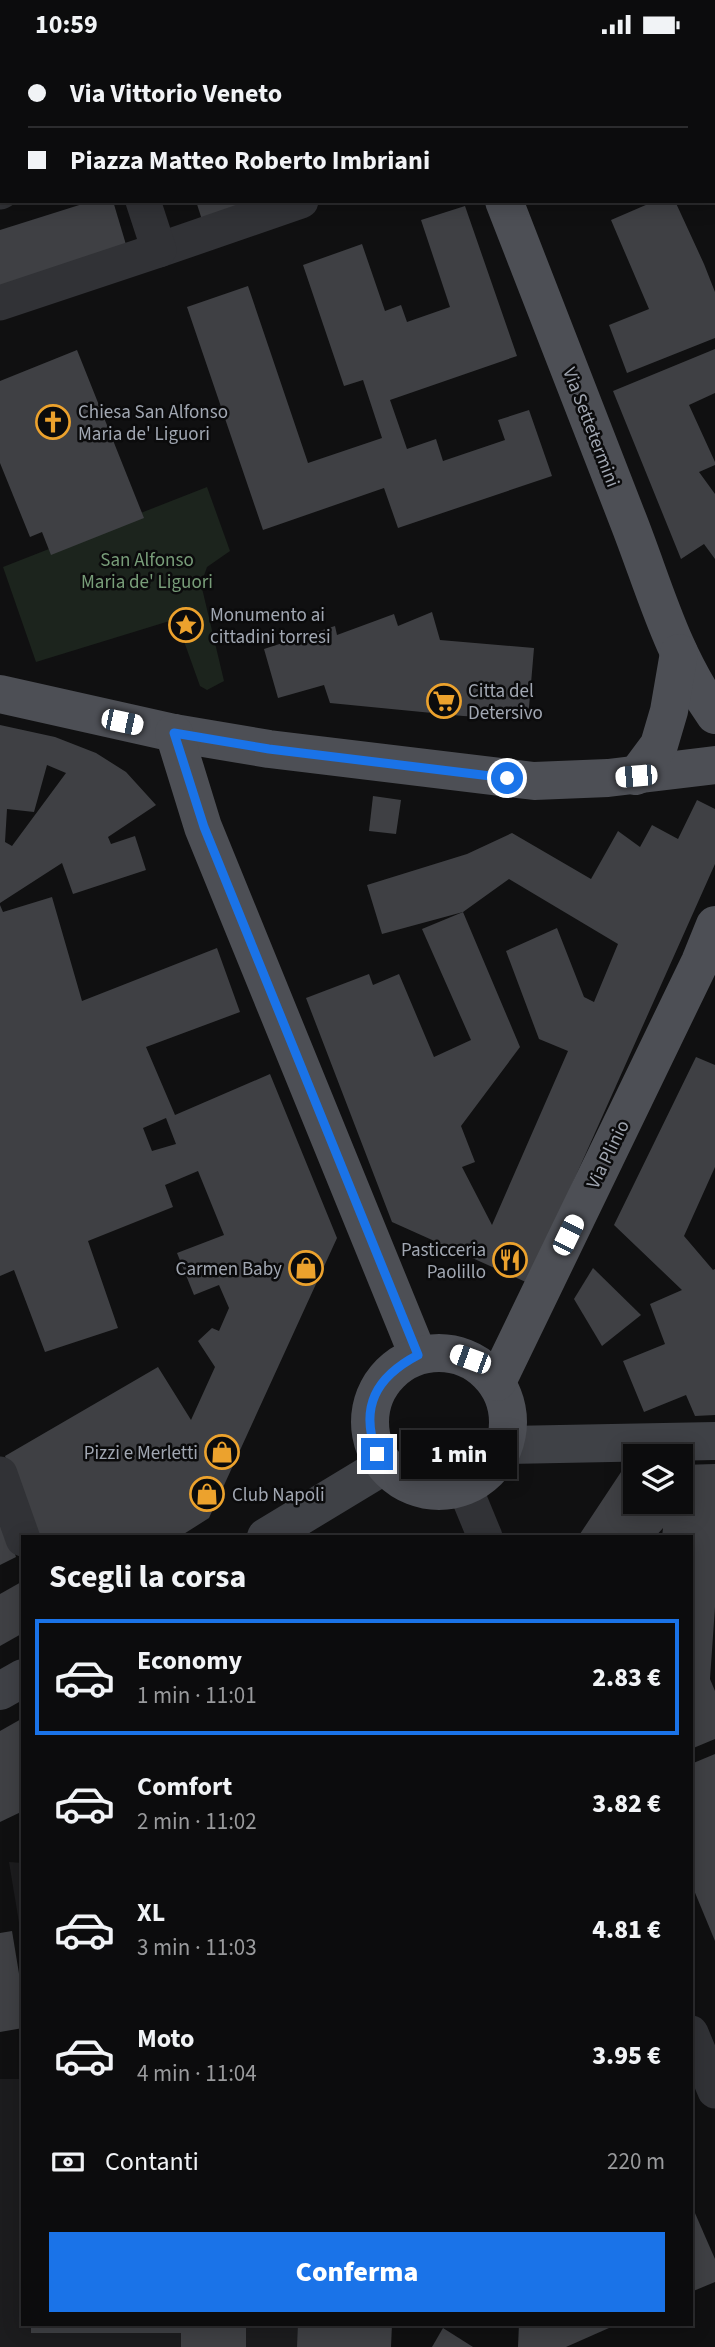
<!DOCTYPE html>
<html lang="it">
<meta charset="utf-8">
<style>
:root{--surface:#0c0c0d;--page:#151516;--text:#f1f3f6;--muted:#9a9b9d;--line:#2c2c2e;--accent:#1a73e8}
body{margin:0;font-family:"Source Sans 3",sans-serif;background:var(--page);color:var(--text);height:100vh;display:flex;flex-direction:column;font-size:26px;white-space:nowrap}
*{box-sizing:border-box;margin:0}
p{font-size:23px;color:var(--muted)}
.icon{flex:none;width:38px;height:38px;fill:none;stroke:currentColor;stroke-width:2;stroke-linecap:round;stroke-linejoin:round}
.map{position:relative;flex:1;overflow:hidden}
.sheet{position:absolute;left:21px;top:1486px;width:672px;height:791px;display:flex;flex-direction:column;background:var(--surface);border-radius:0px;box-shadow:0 4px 18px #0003,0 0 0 2px var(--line)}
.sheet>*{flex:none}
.guide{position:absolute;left:0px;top:0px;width:716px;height:154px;box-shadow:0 4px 18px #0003,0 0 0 2px var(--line);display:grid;align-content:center;height:154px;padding:0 28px;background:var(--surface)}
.buttons{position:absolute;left:623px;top:1395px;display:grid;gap:14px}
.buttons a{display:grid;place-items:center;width:70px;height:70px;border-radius:0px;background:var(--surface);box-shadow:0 4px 18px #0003,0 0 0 2px var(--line);font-size:35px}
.end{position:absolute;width:32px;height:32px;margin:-16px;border:9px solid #1a73e8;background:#fff;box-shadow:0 0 0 4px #fff}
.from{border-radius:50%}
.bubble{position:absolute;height:49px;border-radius:0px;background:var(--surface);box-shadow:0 4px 18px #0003,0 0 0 2px var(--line);font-size:23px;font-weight:800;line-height:49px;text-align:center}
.car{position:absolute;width:21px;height:42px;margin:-21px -10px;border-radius:9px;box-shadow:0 0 5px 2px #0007;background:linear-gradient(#fff 24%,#345 0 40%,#fff 0 76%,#345 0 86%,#fff 0)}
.guide b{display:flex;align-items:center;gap:24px;height:66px;font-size:26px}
.guide b+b{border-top:2px solid var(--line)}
.guide i{width:18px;height:18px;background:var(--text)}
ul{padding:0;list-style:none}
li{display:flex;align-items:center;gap:21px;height:116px;margin:0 14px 10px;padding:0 14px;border:4px solid transparent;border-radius:0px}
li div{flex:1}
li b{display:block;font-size:26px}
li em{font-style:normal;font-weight:800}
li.on{border-color:var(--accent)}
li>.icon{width:63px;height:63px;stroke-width:1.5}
h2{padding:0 28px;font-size:32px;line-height:84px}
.pay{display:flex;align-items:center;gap:18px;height:77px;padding:0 28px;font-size:26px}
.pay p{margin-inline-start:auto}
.action{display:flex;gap:14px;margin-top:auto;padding:14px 28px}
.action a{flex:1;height:80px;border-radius:0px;background:var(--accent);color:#fff;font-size:28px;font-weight:800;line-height:80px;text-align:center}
.status{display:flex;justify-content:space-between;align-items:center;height:49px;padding:0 35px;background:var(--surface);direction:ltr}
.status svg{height:19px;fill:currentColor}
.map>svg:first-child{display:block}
.built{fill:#1c1c1e}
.green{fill:#1c241d}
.building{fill:#3f4044;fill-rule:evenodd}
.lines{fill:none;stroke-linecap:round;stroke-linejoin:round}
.lane{stroke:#313236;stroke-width:18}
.street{stroke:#313236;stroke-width:35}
.secondary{stroke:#3f4146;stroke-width:38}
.primary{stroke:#4d4f55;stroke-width:38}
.route{stroke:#1a73e8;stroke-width:9}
.labels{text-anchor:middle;stroke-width:5;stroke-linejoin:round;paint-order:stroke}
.poi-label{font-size:19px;fill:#a1a7b2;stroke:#0b0b0c;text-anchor:start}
.street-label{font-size:19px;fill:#a1a7b2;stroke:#0b0b0c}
.park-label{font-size:19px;fill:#789d79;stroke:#0b0b0c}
</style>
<div class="status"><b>10:59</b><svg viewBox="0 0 49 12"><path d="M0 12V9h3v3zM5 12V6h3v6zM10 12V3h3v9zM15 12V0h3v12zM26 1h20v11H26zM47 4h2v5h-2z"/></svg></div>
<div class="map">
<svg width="715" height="2298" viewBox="0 0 715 2298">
<rect width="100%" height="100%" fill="#101011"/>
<!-- built -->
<g class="built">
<polygon points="9,1813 23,1814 23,1898"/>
<polygon points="0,2030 23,2030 23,2275 357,2275 356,2298 0,2298"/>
</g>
<!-- green -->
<polygon class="green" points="207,438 230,502 207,518 201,535 224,632 207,641 200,637 176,570 36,613 3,518"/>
<!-- building -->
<g class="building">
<polygon points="92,152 113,152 127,199 0,238 0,181"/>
<polygon points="196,152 256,152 202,171"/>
<polygon points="655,152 675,152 704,215 715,243 715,289 627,324 609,276 649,260 611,171"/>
<polygon points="465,157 517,307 390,351 407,400 436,390 443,412 505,391 498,371 529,361 552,427 398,479 384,439 263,481 187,258 248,237 308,414 382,389 363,331 344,337 303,216 362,195 385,262 401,256 407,273 450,258 421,171"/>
<polygon points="715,300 715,344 689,356 715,413 715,416 699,423 715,445 715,510 704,495 681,510 613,342"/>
<polygon points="77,301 144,469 51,506 42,483 30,488 0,414 0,332"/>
<polygon points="432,563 440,591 534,599 528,670 463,667 330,654 324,636 278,649 264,600 335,577 337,586 394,565 398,577"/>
<path d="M0,676l55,12 41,16 30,19 30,33 -48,32 3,7 24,-8 11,34 -73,24 -11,-31 -62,40zM47,716l19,8 -54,73 -7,-4 2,-33 27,3z"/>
<polygon points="373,747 401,751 396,785 369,782"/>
<path d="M697,751l18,9v55l-187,419 -136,-61 -86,-224 63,-24 4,11 26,-11 35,83 37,-17 -49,-111 41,-17 -81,22 -15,-49 100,-31 45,-21 79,46 27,-48 22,16 12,-22 26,14zM509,830l109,65 -24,58 -10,-5 -27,-69 -51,23 33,88 29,12 -76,174 -30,-58 13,-5 -14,-36 59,-79 -57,-135z"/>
<path d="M52,848l30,104 135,-53 23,64 -94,35 29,68 95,-41 67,164 -128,280 -30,19h-147l-27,-81 153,-89 33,53 24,-53 -17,-26 14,-13 7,3 10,-23 -10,-23 -25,10 -17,-42 47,-18 -26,-64 -33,14 8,22 -85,34 30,87 -73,24 -31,-82 -14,6v-371l3,7zM166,1069l10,26 -24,7 -9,-23z"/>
<polygon points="696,1008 715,1016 715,1118 684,1187 713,1221 715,1220 715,1366 695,1367 686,1346 644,1363 623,1312 665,1295 650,1255 682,1241 614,1176"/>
<polygon points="593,1219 641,1266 602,1297 574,1250"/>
<polygon points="715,1415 715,1558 710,1630 715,1642 715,1690 691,1700 691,1488 662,1488 663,1479 655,1488 578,1488 625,1417 635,1417 635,1452 681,1452 681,1416"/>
<polygon points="0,1461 16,1508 0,1516"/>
<polygon points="23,1532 23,1584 0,1597 0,1545"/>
<polygon points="23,1669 23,1762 0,1773 0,1682"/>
<polygon points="715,1705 715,1892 691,1834 691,1715"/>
<polygon points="12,1882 23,1949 23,1979 0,1983 0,1884"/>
<polygon points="691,2155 715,2210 715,2233 691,2243"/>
<polygon points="31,2275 246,2275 246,2298 181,2298 181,2284 31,2284"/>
<polygon points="298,2275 392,2275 391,2298 297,2298"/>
<polygon points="519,2275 618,2275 566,2298 518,2298"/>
<polygon points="443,2279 473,2298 432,2298"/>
</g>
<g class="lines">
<!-- lane -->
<g class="lane">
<polyline points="668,0 668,2"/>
<polyline points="714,105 715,107"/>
</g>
<!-- street -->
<g class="street">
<polyline points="256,0 257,2"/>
<polyline points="0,1 2,0"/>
<polyline points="0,143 2,142"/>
<polyline points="159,201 301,152"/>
<polyline points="0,254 159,201 143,152"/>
<polyline points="0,1425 23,1490"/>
<polyline points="464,1437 485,1488"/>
<polyline points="691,1984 715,2042"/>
</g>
<!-- secondary -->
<g class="secondary">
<polyline points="505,1396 715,1392"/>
<polyline points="266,1488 385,1416"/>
<polyline points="0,1642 23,1629"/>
</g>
<!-- primary -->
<g class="primary">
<polyline points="446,0 446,2"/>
<path d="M504,152c41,107 83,213 124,319 27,69 43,133 87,195"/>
<polyline points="0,645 174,684 269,700 534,732 608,729 715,716"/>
<polyline points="174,684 203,778 418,1306"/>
<polyline points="636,727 659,696 669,662 679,604"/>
<circle cx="439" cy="1373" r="69"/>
<polyline points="497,1333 700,913 715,876"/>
</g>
</g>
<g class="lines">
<!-- route -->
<path class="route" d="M377,1405c-18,-47 -1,-77 41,-99l-214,-528 -30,-94 95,16 238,29"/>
</g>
<!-- icons -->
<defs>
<g id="church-ring" transform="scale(1.75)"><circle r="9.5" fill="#0b0b0c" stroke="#eca22d" stroke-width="1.5"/><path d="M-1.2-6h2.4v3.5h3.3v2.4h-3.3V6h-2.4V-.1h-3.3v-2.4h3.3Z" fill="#eca22d"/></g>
<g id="sight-ring" transform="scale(1.75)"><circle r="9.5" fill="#0b0b0c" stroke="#eca22d" stroke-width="1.5"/><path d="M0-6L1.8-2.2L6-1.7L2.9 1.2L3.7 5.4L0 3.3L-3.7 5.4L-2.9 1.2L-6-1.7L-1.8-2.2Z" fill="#eca22d"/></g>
<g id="supermarket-ring" transform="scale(1.75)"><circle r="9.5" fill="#0b0b0c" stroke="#eca22d" stroke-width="1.5"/><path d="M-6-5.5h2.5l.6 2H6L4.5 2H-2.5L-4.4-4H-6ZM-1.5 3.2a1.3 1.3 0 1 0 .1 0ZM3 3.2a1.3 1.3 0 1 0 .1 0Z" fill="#eca22d"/></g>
<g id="restaurant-ring" transform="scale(1.75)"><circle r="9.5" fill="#0b0b0c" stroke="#eca22d" stroke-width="1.5"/><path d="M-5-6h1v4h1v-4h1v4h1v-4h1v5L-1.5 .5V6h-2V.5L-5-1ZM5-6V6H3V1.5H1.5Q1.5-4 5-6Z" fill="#eca22d"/></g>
<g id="shop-ring" transform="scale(1.75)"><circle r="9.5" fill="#0b0b0c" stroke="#eca22d" stroke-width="1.5"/><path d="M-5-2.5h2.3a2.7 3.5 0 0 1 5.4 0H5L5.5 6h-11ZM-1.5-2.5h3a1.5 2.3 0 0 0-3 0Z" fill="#eca22d"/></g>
</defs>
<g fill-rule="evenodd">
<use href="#church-ring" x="53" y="373"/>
<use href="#sight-ring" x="186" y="576"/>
<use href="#supermarket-ring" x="444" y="652"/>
<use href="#restaurant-ring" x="510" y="1211"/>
<use href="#shop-ring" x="306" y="1219"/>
<use href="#shop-ring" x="222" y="1403"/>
<use href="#shop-ring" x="207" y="1445"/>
</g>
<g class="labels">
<!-- poi labels -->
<g class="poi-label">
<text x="78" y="369">Chiesa San Alfonso<tspan x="78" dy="22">Maria de' Liguori</tspan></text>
<text x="210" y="572">Monumento ai<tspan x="210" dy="22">cittadini torresi</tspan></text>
<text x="468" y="648">Citta del<tspan x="468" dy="22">Detersivo</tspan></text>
<text x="486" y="1207" text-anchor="end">Pasticceria<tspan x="486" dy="22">Paolillo</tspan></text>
<text x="282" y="1226" text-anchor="end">Carmen Baby</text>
<text x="198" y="1410" text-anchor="end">Pizzi e Merletti</text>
<text x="232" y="1452">Club Napoli</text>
</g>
<!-- street labels -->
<g class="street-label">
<text transform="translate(592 378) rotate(69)" y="7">Via Settetermini</text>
<text transform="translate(607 1105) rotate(-64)" y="7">Via Plinio</text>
</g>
<!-- park labels -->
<g class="park-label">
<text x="147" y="517">San Alfonso<tspan x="147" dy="22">Maria de' Liguori</tspan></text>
</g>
</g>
</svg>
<div class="buttons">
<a><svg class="icon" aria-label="layers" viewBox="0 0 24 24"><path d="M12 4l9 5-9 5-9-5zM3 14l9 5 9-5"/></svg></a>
</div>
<i class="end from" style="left:507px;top:729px"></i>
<i class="end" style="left:377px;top:1405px"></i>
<div class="bubble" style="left:401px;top:1381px;width:116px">1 min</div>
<i class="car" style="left:122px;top:673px;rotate:102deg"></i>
<i class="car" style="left:636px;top:727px;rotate:265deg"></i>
<i class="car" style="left:568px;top:1186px;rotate:26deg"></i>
<i class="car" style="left:470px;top:1310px;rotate:290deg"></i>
<div class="guide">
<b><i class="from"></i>Via Vittorio Veneto</b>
<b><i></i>Piazza Matteo Roberto Imbriani</b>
</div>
<section class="sheet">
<h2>Scegli la corsa</h2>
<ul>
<li class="on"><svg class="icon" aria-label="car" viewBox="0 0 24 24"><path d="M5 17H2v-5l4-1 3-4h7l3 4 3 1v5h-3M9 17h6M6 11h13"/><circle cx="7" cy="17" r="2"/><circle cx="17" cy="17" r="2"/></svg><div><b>Economy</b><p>1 min · 11:01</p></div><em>2.83 €</em></li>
<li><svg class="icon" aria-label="car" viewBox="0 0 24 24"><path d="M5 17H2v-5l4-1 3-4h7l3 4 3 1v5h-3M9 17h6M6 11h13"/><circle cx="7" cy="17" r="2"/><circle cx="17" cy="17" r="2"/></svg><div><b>Comfort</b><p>2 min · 11:02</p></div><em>3.82 €</em></li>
<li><svg class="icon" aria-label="car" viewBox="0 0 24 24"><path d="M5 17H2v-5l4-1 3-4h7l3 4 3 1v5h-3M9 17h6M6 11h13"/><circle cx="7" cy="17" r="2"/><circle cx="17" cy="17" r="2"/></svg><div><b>XL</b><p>3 min · 11:03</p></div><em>4.81 €</em></li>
<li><svg class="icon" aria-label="car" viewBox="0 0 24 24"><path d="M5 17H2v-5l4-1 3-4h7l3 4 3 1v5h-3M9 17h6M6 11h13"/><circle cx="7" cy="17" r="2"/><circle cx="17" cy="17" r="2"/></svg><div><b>Moto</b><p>4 min · 11:04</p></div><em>3.95 €</em></li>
</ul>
<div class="pay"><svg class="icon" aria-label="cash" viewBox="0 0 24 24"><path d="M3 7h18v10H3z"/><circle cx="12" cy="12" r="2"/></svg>Contanti<p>220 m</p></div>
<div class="action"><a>Conferma</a></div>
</section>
</div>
